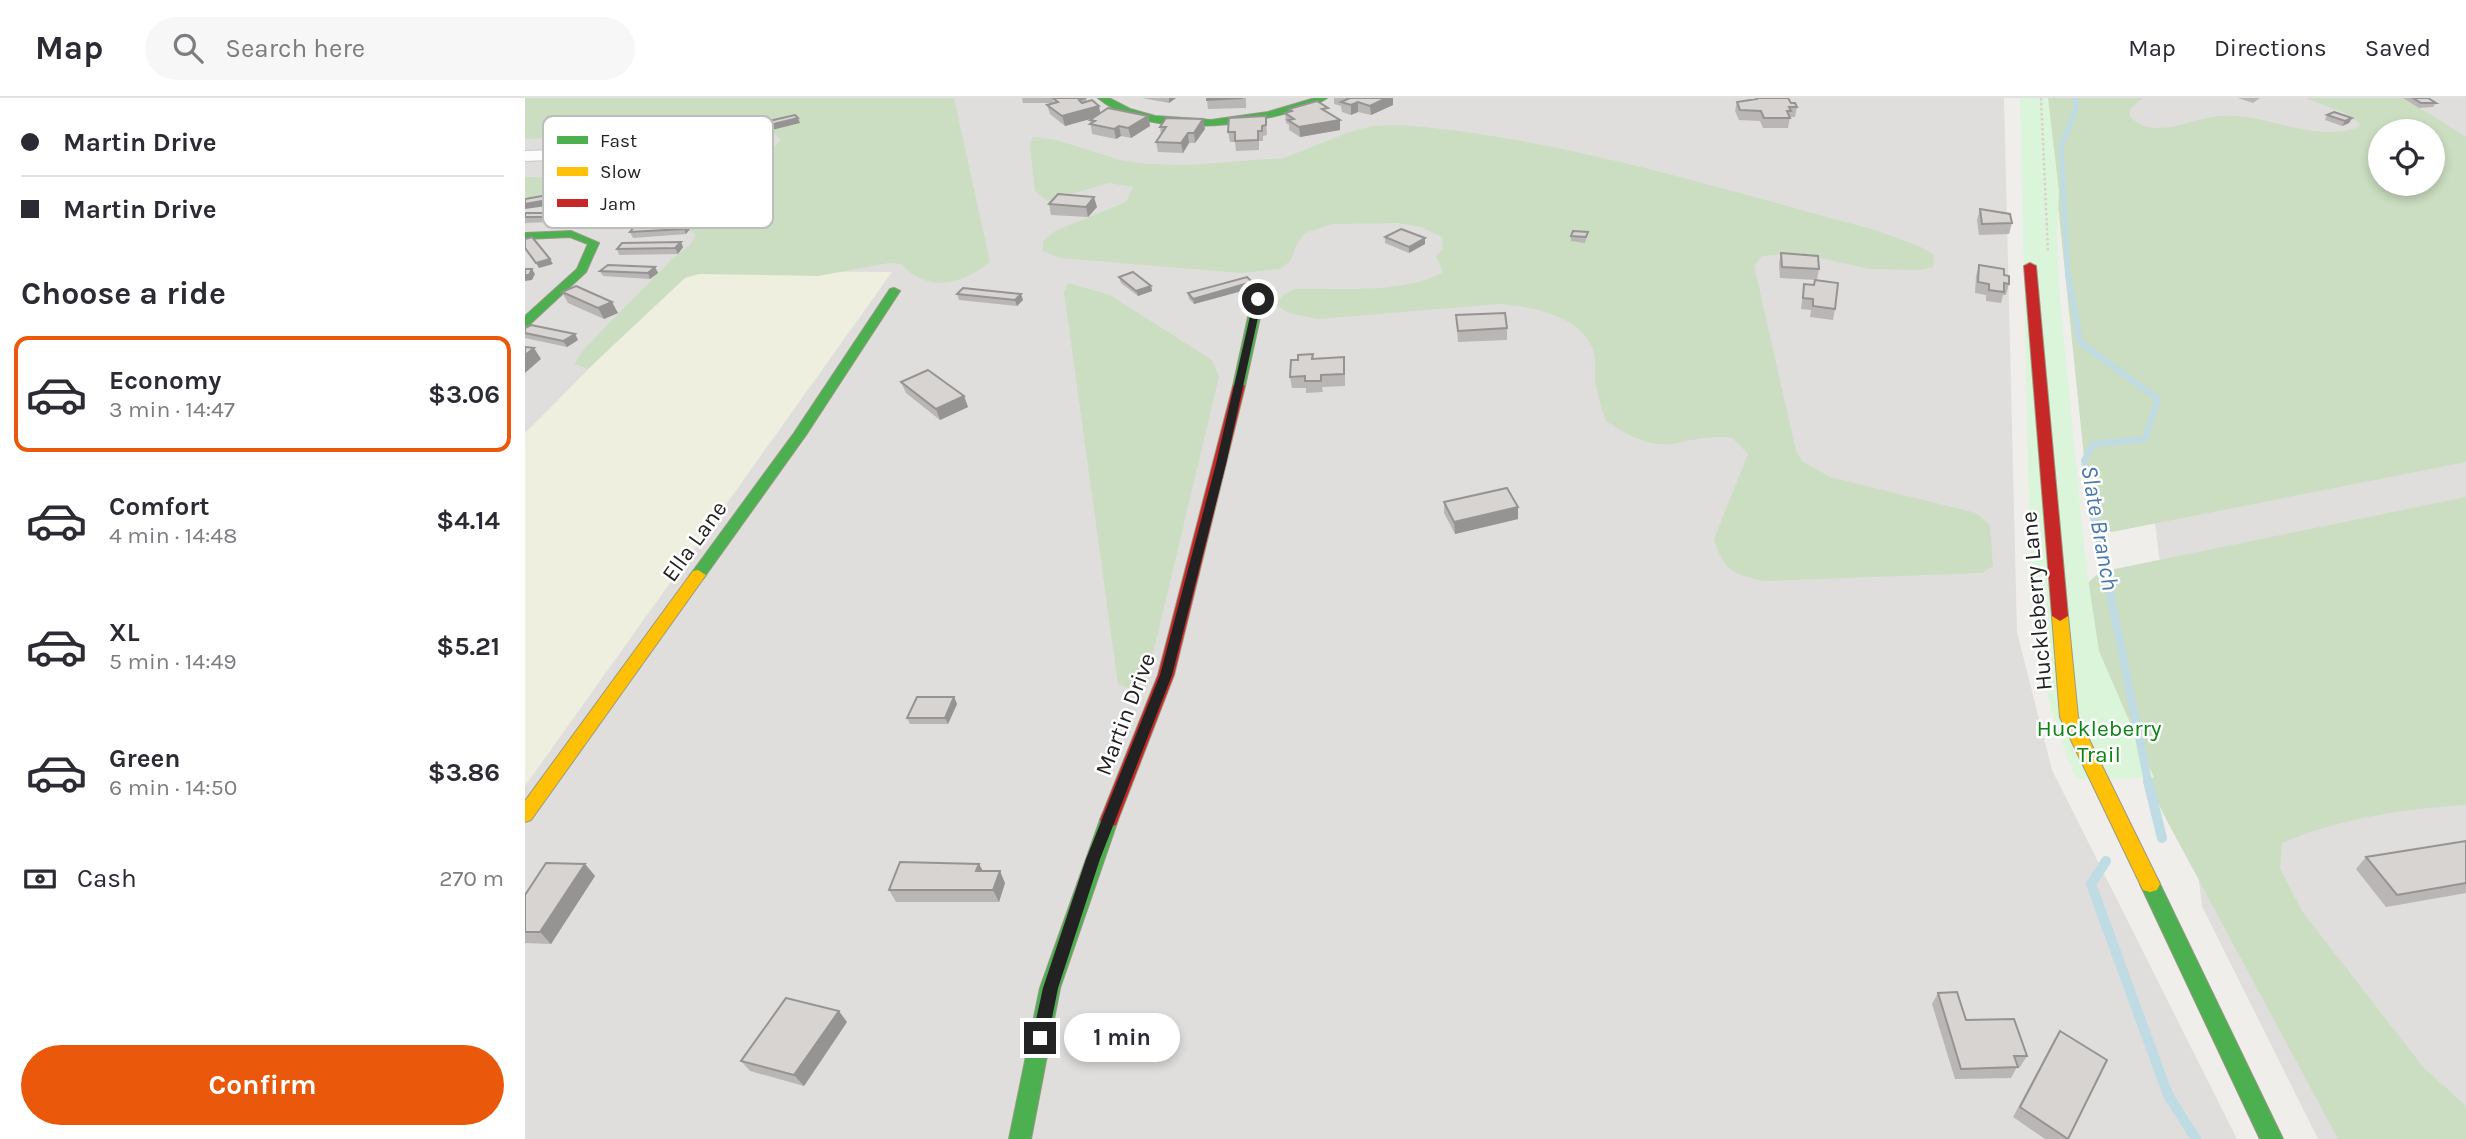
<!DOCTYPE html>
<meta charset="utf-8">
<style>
:root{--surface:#fff;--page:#f7f7f7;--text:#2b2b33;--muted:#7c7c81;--line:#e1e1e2;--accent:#ea580c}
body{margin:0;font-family:Karla,sans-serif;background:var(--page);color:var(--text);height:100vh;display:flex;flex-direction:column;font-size:26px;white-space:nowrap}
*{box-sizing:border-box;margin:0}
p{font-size:23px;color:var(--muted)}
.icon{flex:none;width:38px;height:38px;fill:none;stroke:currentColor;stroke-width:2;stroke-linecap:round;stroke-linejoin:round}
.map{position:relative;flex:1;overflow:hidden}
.sheet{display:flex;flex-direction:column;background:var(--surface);width:525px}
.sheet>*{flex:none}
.top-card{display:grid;align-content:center;height:154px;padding:0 21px;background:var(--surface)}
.controls{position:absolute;left:1843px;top:21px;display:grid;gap:14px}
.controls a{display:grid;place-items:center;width:77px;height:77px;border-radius:50%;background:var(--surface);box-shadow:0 4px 10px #0003;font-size:35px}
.end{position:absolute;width:32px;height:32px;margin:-16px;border:9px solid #222;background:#fff;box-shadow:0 0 0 4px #fff}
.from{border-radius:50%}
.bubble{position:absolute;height:49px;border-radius:24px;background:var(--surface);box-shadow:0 4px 10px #0003;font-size:23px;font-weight:700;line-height:49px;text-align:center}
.top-card b{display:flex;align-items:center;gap:24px;height:66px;font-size:26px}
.top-card b+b{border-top:2px solid var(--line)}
.top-card i{width:18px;height:18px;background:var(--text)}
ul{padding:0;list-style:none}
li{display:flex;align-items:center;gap:21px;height:116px;margin:0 14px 10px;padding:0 7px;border:4px solid transparent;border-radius:14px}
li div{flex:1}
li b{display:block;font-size:26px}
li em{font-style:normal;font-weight:700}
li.active{border-color:var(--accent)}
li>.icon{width:63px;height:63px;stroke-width:1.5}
h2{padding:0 21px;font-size:32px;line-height:84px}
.pay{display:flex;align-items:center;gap:18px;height:77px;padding:0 21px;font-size:26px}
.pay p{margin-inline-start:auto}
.primary-button{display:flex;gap:14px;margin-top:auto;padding:14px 21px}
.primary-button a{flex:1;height:80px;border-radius:42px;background:var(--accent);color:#fff;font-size:28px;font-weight:700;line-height:80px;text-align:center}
header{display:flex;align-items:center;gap:42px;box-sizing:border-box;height:98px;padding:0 35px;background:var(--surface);border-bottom:2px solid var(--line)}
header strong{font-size:33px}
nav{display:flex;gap:38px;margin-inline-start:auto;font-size:24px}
.search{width:490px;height:63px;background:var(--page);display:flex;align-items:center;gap:18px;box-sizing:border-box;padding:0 24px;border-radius:38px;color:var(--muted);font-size:26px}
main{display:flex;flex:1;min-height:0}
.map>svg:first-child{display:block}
.residential{fill:#dfdedc;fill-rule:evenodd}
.farmland{fill:#efefdf}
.forest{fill:#cbdec1;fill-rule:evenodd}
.park{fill:#daf5da}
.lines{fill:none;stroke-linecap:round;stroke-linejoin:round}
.stream-far3{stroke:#bfdbe3;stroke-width:5}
.stream-far2{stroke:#bfdbe3;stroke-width:6}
.stream-far1{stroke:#bfdbe3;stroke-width:8}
.stream{stroke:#bfdbe3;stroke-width:10}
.street-casing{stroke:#c9c8c7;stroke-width:2}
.fast-casing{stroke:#999a82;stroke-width:2}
.slow-casing{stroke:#999a82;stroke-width:2}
.jam-casing{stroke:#999a82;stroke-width:2}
.path{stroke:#dccecd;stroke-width:2.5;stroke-dasharray:2.5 2.5;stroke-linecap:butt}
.street{fill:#fdfcfc;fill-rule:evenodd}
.fast{fill:#4caf50;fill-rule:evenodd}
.slow{fill:#ffc107;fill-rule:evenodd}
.jam{fill:#c62828;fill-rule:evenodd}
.wall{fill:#b9b6b5}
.shaded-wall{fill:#969493}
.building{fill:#d7d4d2;stroke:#969493;stroke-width:2}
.route{fill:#222}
.labels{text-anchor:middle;stroke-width:5;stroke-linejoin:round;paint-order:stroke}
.street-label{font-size:23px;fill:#222;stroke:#fff}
.park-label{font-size:23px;fill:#0c8416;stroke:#fff}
.water-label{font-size:24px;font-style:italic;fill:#4a7aab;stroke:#fff}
.key{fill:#fff;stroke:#bdbdbd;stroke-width:2}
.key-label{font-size:19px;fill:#222}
</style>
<header>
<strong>Map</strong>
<div class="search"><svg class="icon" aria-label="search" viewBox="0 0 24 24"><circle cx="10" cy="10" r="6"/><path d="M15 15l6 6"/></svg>Search here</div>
<nav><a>Map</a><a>Directions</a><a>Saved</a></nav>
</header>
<main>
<section class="sheet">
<div class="top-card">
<b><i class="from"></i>Martin Drive</b>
<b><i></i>Martin Drive</b>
</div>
<h2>Choose a ride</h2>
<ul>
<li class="active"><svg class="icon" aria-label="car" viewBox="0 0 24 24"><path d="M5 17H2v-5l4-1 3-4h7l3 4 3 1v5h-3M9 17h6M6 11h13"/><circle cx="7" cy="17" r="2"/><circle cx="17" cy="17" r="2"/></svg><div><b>Economy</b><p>3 min · 14:47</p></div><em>$3.06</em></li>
<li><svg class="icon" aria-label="car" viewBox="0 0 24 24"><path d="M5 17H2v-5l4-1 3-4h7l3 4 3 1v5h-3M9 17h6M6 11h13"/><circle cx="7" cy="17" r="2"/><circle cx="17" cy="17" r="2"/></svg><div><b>Comfort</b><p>4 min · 14:48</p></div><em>$4.14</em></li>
<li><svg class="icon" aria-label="car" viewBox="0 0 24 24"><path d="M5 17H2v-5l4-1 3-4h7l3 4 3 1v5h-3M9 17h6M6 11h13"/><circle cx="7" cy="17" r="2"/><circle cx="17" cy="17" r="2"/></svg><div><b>XL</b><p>5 min · 14:49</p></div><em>$5.21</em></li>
<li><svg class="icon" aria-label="car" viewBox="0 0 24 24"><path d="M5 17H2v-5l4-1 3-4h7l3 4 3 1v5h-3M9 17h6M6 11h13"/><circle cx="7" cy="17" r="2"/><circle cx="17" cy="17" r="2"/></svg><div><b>Green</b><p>6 min · 14:50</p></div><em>$3.86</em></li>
</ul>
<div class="pay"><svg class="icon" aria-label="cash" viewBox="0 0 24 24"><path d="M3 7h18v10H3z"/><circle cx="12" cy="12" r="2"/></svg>Cash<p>270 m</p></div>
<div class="primary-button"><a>Confirm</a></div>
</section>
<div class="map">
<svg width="1941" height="1041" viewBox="0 0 1941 1041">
<rect width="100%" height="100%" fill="#f0eeeb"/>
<!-- residential -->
<g class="residential">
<polygon points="0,0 1479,0 1492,534 1527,672 1712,1041 0,1041"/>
<path d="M1558,0h383v1041h-148l-116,-233 -92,-750zM1855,33h53v53h-53z"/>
</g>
<!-- farmland -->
<polygon class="farmland" points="161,173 367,174 0,688 0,335"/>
<!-- forest -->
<g class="forest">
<path d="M0,0h429l36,164c-28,23 -63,31 -89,2l-12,-1 -71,13 -119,-2 -14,4 -97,91 -14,-5 10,-15 86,-88 21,-17 5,-9c-45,-37 -120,28 -154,-33l-17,-6v-19c72,0 205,26 256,-37l-6,-6 -20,-6 -230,11z"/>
<path d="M1522,0h96l-13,11v8c28,25 60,0 92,-1 44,-3 95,28 137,11l1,-3 -13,-10 -42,-16h99l62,39v325l-354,70 -21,-7zM1855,33h53v53h-53z"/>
<path d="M877,27c161,13 318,64 473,105l46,17 13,8 -1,12 -13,3 -50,-1 -72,-16 -35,3 -9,9 42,186 6,10 28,16 146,36 14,12 3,41 -11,7 -218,8c-32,-7 -40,-10 -50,-42l34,-85 -16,-16c-22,-3 -38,2 -60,6 -23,3 -47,-10 -66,-23 -4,-13 -10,-28 -11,-42 0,-11 2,-21 -3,-32 -13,-32 -62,-41 -93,-43l-181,15 -30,-6 -13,-9 8,-9 12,-6c43,-1 111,5 148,-17l-7,-16 7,-7 -1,-12 -21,-10 -23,-4 -65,1 -28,9 -8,11 -6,16 -11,9 -39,4 -181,-15 -17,-7v-10l12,-10 71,-29 7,-15 -24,-4 -62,18 -12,-10 -5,-46 3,-8 23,3 64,20 29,4 38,1 97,-7 63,-25 25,-7z"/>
<polygon points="543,185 585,197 687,262 694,279 624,572 614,594 593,586 539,194"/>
<path d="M1941,399v308c-63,4 -126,13 -184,38l-2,25 22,43 121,156 43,39v33h-128l-172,-320 -60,-120 -23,-112 17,-15z"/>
</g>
<!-- park -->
<path class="park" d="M1495,0h28l11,93 -2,45 3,65 26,264 13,86 55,127 -78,1c-23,-56 -40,-114 -45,-174z"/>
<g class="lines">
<!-- stream-far3 -->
<polyline class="stream-far3" points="1543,178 1536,49 1551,11 1550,0"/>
<!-- stream-far2 -->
<polyline class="stream-far2" points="1543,176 1555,244 1633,301 1620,341 1568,346 1559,363 1567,401"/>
<!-- stream-far1 -->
<polyline class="stream-far1" points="1566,400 1623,684"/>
<!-- stream -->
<g class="stream">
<polyline points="1623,683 1637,740"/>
<polyline points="1581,763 1566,786 1643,997 1671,1041"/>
</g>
<!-- street casing -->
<g class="street-casing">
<polygon id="street" points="168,48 174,50 176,53 174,56 0,63 0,53"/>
</g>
<!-- fast casing -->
<g class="fast-casing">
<g id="fast">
<path d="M573,0h11l21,11 25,7 56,4 57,-8 47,-14h12c-11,8 -27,11 -40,15 -56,15 -141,24 -189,-15z"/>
<polygon points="46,133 74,145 61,174 4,227 0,228 0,218 52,171 63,146 45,139 0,141 0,135"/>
<polygon points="369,190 375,193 281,337 178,481 168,481 165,477 168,473 269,335 365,191"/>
<polygon points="733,198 739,201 720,288 714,292 708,288 727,201"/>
<polygon points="584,715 591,717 593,722 535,890 506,1041 484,1041 515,890 575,722 577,717"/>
<polygon points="1625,778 1632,780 1758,1041 1735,1041 1615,786 1618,780"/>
</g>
</g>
<!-- slow casing -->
<g class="slow-casing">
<g id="slow">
<polygon points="173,472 181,477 178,481 6,722 0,724 0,703 168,473"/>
<polygon points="1535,513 1543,518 1553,619 1635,786 1632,792 1625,794 1618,792 1535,619 1527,518"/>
</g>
</g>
<!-- jam casing -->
<g class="jam-casing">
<g id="jam">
<polygon points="1505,165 1511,168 1543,518 1535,523 1527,518 1499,168"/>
<polygon points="714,284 720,288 649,577 593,722 591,727 584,729 577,727 575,722 633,577 708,288"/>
</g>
</g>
<!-- path -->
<polyline class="path" points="1516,0 1523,153"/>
<!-- street -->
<use href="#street" class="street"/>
<!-- fast -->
<use href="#fast" class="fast"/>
<!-- slow -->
<use href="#slow" class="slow"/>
<!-- jam -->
<use href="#jam" class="jam"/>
</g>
<!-- wall -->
<g class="wall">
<polygon points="497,0 561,0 562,4 576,15 623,18 625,28 606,40 596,38 591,41 567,36 565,22 568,20 540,28 525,16 522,7 529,5 528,0 528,5 498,5"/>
<polygon points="617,0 651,0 644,5"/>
<polygon points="721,0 721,10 683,11 682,2"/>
<polygon points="809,0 868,0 868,7 846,17 833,14 826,17 817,14 816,8 809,6"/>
<polygon points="1229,0 1263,0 1266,5 1272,9 1270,19 1265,19 1263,30 1238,30 1235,23 1214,22 1210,13 1212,4 1229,1"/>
<polygon points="1713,0 1735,0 1728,5"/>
<polygon points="1878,0 1903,0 1911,5 1908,9 1894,10"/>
<polygon points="764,11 803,15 815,22 815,32 775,39 764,32 764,27 761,25 760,15 764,14"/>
<polygon points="1802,17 1827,20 1824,25 1817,28 1800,22"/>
<polygon points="741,18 742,37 738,38 738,43 734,43 734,52 711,53 710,44 705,44 703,34"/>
<polygon points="635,29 680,31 670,45 664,45 658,55 633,54 631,44 636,37"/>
<polygon points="104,33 162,36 158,40 102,42 99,37"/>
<polygon points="194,50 248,52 243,57 196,56"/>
<polygon points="126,63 103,86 91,86 88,81"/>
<polygon points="30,65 88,70 81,74 33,70"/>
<polygon points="169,70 223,73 219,77 168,79 166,74"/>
<polygon points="524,106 572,109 563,119 526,117"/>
<polygon points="1455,111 1487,125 1484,136 1454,137 1452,122"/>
<polygon points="0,115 25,115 28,120 23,124 0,125"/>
<polygon points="162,126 165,131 161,136 108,140 105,134"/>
<polygon points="1063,134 1060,145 1046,143 1046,138"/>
<polygon points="860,139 900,146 884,155 860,145"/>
<polygon points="158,149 153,156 94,157 92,151"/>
<polygon points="1256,155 1294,171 1292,182 1310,211 1308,222 1285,219 1286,212 1276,211 1279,186 1289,187 1290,182 1255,180 1254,166"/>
<polygon points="1454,167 1479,177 1484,186 1481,197 1478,197 1476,205 1461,203 1461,197 1450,195 1451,178"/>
<polygon points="130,169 133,175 125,181 78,178 75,173"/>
<polygon points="594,179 626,188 627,193 613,198 596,185"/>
<polygon points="727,184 728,190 669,206 664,201 663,195"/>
<polygon points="37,194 93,215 79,221 43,205"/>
<polygon points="432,196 498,202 492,208 434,202"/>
<polygon points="931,217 982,230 982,242 933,244"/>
<polygon points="0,230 50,236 53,242 42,249 0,240"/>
<polygon points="788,261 820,271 820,288 797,289 798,294 781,295 781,290 767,290 765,279"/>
<polygon points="376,284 439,298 443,309 415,322 381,295"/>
<polygon points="919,404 993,421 930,436 919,415"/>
<polygon points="429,599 432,606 423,626 385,626 382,620"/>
<polygon points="1941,743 1941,795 1861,809 1831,771 1841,759"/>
<polygon points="60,766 70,778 26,846 0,845 0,797"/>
<polygon points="454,766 458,773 480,785 474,804 371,804 364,792"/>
<polygon points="1413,895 1441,922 1502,958 1495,969 1492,969 1486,980 1430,981 1407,906"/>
<polygon points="322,924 279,988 225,973 216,963"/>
<polygon points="1535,933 1582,962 1543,1041 1520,1041 1488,1019 1528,944"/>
</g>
<!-- shaded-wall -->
<g class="shaded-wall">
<polygon points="644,0 651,0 644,5"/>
<polygon points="861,0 868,0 868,7 846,17 845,8"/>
<polygon points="833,4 833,14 826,17 826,7"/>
<polygon points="574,8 576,18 540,28 537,18"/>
<polygon points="623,18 625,28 606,40 603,30"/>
<polygon points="273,20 275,25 223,38 220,33"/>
<polygon points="1827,20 1824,25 1817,28 1820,23"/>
<polygon points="678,21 680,31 670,45 669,35"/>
<polygon points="815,22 815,32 775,39 774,29"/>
<polygon points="594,28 596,38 591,41 589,31"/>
<polygon points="160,31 162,36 158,40 156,35"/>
<polygon points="663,35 664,45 658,55 656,45"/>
<polygon points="246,47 248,52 243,57 241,52"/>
<polygon points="123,58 126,63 103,86 100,80"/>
<polygon points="86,65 88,70 81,74 79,69"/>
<polygon points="221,68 223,73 219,77 217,72"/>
<polygon points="34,95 37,100 36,106 0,111 0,106"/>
<polygon points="569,99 572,109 563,119 561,109"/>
<polygon points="25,115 28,120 23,124 20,119"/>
<polygon points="162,126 165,131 161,136 159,131"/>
<polygon points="900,140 900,146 884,155 884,149"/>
<polygon points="156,144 158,149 153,156 150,150"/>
<polygon points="25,161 28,166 14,170 11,165"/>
<polygon points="130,169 133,175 125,181 123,175"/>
<polygon points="7,171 10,176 7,182 0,183 0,177"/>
<polygon points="727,184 728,190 669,206 668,201"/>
<polygon points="626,188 627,193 613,198 611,193"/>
<polygon points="496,196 498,202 492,208 490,202"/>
<polygon points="87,204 93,215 79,221 73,210"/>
<polygon points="50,236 53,242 42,249 38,243"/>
<polygon points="9,250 16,261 0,275 0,257"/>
<polygon points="439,298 443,309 415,322 411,311"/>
<polygon points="993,409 993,421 930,436 929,424"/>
<polygon points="429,599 432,606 423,626 420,620"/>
<polygon points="60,766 70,778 26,846 15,834"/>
<polygon points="454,766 460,777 451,773"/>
<polygon points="475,773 480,785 474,804 468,792"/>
<polygon points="314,913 322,924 279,988 269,977"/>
</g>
<!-- building -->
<g class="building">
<polygon points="528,0 561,0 554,2 557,5 567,2 574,8 537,18 522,7 533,4"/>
<polygon points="682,0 718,0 682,2"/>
<polygon points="821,0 861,0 845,8 833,4 826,7 816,4 823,1"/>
<polygon points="1232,0 1263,0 1266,5 1270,5 1272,9 1264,9 1266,13 1262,13 1265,20 1239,20 1236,13 1215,12 1212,4 1232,1"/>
<polygon points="1888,0 1903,0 1911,5 1896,5"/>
<polygon points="792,3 803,10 797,11 815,22 774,29 763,22 769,21 760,15 767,13 764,11"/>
<polygon points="583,10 623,18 603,30 594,28 589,31 565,26 570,23 565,22"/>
<polygon points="1809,14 1827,20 1820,23 1802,17"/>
<polygon points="270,17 273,20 220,33 218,29"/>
<polygon points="741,18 741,27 737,28 737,33 733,33 733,42 710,43 710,34 703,34 704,20"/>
<polygon points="641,20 678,21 669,35 663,35 656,45 631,44 641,29 635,29"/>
<polygon points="34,95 33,100 0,106 0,101"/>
<polygon points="533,96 569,99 561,109 524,106"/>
<polygon points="1455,111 1485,116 1487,125 1457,126"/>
<polygon points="0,115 25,115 20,119 0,119"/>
<polygon points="162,126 159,131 105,134 109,129"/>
<polygon points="876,131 900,140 884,149 860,139"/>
<polygon points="1048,133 1063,134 1061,139 1046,138"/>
<polygon points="7,139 25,161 11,165 0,150 0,141"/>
<polygon points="156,144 150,150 92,151 97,145"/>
<polygon points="1256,155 1293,158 1294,171 1257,169"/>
<polygon points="83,167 130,169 123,175 75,173"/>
<polygon points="1454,167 1479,171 1479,177 1484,178 1484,186 1479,185 1479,194 1464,192 1464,186 1453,184"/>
<polygon points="0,171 7,171 4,177 0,177"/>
<polygon points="608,174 626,188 611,193 594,179"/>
<polygon points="722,179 727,184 668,201 663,195"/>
<polygon points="1290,182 1313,185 1310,211 1288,208 1288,201 1278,200 1279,186 1289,187"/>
<polygon points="51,188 87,204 73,210 37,194"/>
<polygon points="438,190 496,196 490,202 432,196"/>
<polygon points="980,215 982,230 933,233 931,217"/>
<polygon points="6,227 50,236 38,243 0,235 0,230"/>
<polygon points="0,249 9,250 0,257"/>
<polygon points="788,256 787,261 819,259 819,276 796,277 796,283 780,283 780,278 765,279 766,262 773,262 773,257"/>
<polygon points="403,272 439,298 411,311 376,284"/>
<polygon points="982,390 993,409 929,424 919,404"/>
<polygon points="392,599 429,599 420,620 382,620"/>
<polygon points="1941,743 1941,785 1872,797 1841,759"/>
<polygon points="375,764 454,766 451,773 475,773 468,792 364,792"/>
<polygon points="21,765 60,766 15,834 0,834 0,797"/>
<polygon points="1432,894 1441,922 1489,921 1502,958 1489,958 1493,969 1436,971 1413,895"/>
<polygon points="261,900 314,913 269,977 216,963"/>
<polygon points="1535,933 1582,962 1543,1041 1495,1009"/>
</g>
<!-- route -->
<polygon class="route" points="733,199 737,201 701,366 647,577 575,761 533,890 523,940 520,945 515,947 510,945 507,940 518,890 561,761 635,577 691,366 729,201"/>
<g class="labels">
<!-- street labels -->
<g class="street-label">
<text transform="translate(169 443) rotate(-54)" y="8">Ella Lane</text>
<text transform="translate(1511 503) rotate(-95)" y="8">Huckleberry Lane</text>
<text transform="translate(600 616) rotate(-69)" y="8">Martin Drive</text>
</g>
<!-- park labels -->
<g class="park-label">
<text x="1574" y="638">Huckleberry<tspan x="1574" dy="26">Trail</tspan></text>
</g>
<!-- water labels -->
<g class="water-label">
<text transform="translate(1575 430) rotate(80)" y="8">Slate Branch</text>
</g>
</g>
<!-- legend -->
<rect x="18" y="18" width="230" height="112" rx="10" class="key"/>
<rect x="32" y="38" width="31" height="8" fill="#4caf50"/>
<rect x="32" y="69" width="31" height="9" fill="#ffc107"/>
<rect x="32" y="101" width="31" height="8" fill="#c62828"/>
<g class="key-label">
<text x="75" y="49">Fast</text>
<text x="75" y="80">Slow</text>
<text x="75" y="112">Jam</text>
</g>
</svg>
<div class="controls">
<a><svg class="icon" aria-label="locate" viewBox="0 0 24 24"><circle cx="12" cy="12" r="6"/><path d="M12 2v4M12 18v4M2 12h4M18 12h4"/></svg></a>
</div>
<i class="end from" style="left:733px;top:201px"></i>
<i class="end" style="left:515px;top:940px"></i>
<div class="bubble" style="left:539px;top:915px;width:116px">1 min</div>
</div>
</main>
